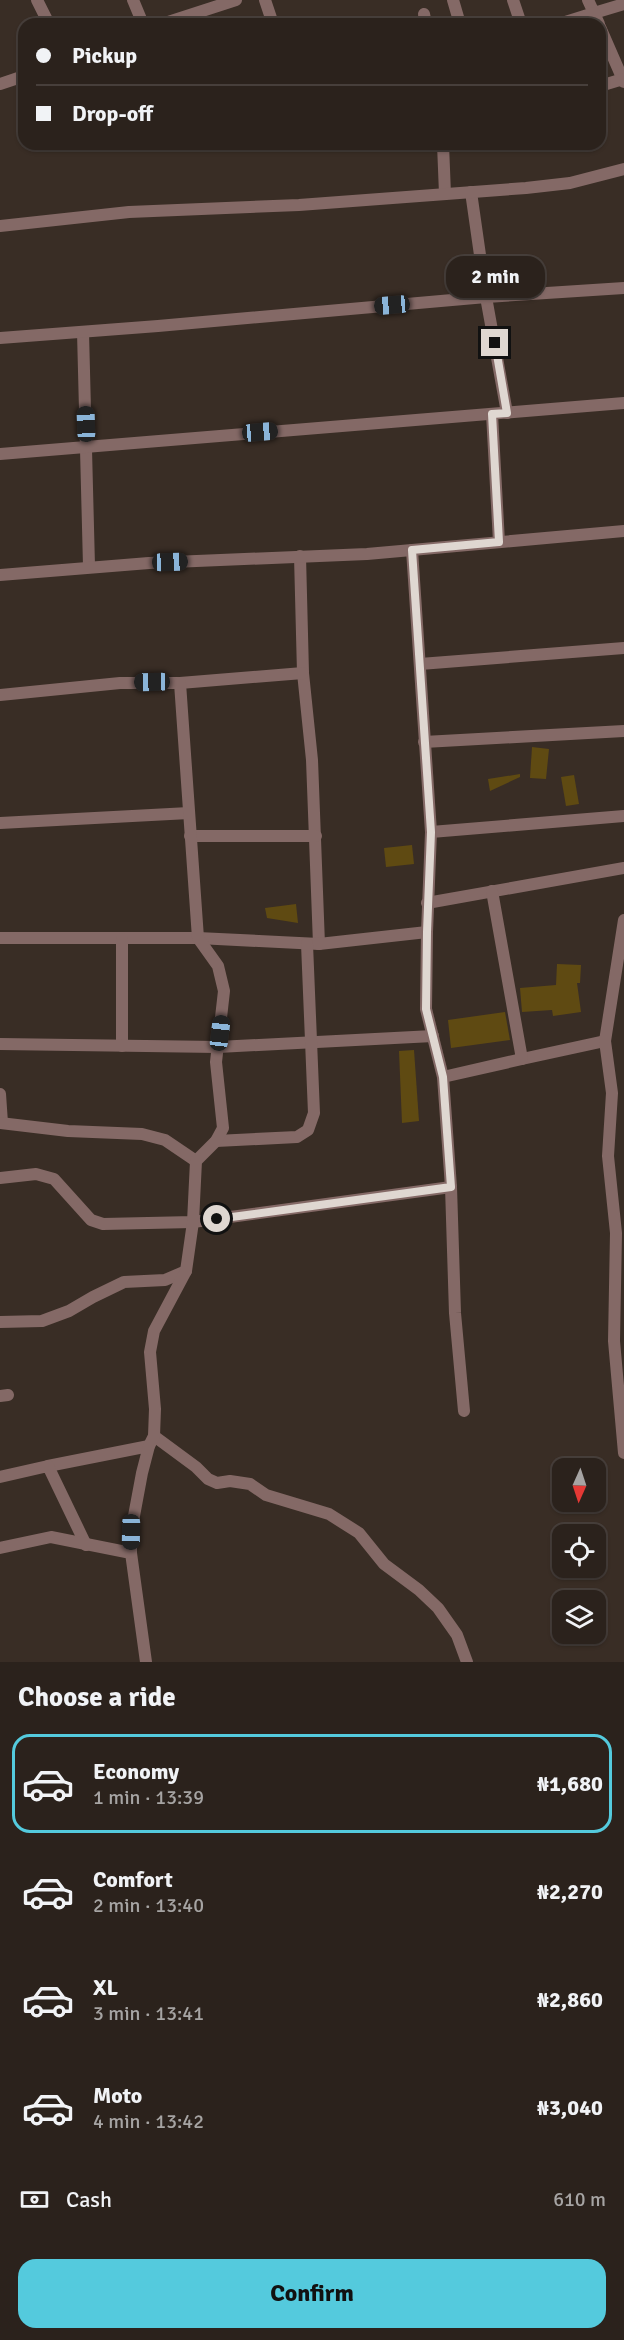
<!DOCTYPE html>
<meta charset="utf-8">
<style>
:root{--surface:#2b221c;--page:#332a25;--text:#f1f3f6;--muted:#a6a4a3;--line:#473f3b;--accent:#54cadd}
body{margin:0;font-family:Signika,sans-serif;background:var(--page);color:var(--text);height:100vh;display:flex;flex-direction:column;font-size:22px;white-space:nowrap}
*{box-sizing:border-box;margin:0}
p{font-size:20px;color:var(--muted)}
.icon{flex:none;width:33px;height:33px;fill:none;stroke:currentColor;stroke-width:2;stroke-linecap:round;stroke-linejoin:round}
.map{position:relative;height:1662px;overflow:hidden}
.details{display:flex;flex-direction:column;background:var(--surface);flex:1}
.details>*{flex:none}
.top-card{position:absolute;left:18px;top:18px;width:588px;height:132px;border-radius:18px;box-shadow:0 2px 4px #0004,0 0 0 2px var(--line);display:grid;align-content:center;height:132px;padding:0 18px;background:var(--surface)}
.needle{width:39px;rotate:183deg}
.controls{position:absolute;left:552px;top:1458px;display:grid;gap:12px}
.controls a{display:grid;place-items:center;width:54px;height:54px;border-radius:12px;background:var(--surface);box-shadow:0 2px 4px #0004,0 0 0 2px var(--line);font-size:30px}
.end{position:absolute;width:27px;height:27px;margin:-14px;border:8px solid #dfd7d1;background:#111;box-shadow:0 0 0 3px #111}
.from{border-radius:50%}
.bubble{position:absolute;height:42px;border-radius:18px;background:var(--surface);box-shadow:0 2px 4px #0004,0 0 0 2px var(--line);font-size:20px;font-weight:800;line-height:42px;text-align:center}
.car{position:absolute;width:18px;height:36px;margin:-18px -9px;border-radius:8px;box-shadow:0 0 4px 2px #0007;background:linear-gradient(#222 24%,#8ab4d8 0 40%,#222 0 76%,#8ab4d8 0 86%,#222 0)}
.top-card b{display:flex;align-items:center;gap:21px;height:57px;font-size:22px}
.top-card b+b{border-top:2px solid var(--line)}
.top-card i{width:15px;height:15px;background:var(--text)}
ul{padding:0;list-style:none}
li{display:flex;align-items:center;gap:18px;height:99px;margin:0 12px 9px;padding:0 6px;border:3px solid transparent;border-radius:18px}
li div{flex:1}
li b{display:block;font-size:22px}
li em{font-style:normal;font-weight:800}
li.active{border-color:var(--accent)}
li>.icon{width:54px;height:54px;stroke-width:1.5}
h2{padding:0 18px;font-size:27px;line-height:72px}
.pay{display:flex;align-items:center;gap:15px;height:66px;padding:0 18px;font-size:22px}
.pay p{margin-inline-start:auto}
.cta{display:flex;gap:12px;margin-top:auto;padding:12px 18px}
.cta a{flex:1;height:69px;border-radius:18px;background:var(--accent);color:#111;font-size:24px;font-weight:800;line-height:69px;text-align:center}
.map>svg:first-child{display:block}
.building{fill:#5f4a12}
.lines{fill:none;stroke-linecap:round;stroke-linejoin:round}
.minor{stroke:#846966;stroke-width:12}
.route{stroke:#dfd7d1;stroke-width:8}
</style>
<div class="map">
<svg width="624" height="1662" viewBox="0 0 624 1662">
<rect width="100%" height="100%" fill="#392d25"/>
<!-- building -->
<g class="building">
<polygon points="532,747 549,749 546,779 530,778"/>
<polygon points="520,774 520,777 490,791 488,779"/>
<polygon points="574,775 579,804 566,806 561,777"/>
<polygon points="412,845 414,864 386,867 384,848"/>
<polygon points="296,904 298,923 267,918 265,908"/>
<polygon points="557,964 581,965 580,983 577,983 581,1012 553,1016 552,1010 522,1012 520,988 556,985"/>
<polygon points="505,1012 510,1040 451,1048 448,1020"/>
<polygon points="414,1050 419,1121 402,1123 399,1051"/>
</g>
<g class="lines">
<!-- minor -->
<g class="minor">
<polyline points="37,0 49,24"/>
<polyline points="133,0 143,24"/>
<polyline points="265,0 273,24"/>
<polyline points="453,0 460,24"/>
<polyline points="513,0 521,24"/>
<polyline points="588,0 594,13 624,4"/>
<polyline points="424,14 426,24"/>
<polyline points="162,24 236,0"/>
<polyline points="559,24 594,13 599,24"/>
<polyline points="600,27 624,82"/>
<polyline points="0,84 24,76"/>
<polyline points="600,86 623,79"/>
<polyline points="443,144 445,194"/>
<polyline points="471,192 486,297 507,413"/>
<polyline points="0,226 129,212 299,205 526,188 570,183 624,169"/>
<polyline points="83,332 89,566"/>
<polyline points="0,338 158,326 486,297 624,288"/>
<polyline points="492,414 499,542"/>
<polyline points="0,454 624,403"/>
<polyline points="412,550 431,832 427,932 426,1009 443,1077 451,1187 455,1313 464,1411"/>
<polyline points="300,556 303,673 312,760 319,944"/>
<polyline points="0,575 149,563 367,554 624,531"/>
<polyline points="420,664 624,648"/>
<polyline points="0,695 120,683 180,683 303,673"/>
<polyline points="424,742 624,731"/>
<polyline points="0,823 189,813"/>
<polyline points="431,832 624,816"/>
<polyline points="190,836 316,836"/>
<polyline points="427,903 624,868"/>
<polyline points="0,938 198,938 319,944 427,932"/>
<polyline points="122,939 122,1046"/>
<polyline points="0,1044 218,1047 433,1036"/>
<polyline points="522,1059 605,1041"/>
<polyline points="443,1077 522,1059 492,891"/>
<polyline points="0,1094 2,1123"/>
<polyline points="0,1123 68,1131 142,1134 165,1140 196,1161"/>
<polyline points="216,1141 297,1137 308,1130 314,1113 307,944"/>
<polyline points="0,1178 36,1174 54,1179 91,1220 103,1224 193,1222 451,1187"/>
<polyline points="0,1322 42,1321 69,1311 93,1297 124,1282 165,1280 186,1271"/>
<polyline points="0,1396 8,1395"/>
<polyline points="154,1436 196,1467 208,1479 217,1483 230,1481 250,1484 266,1495 329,1514 359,1533 384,1564 419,1590 438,1608 457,1635 467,1662"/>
<polyline points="624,1453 614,1341 616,1233 608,1156 612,1093 605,1041 624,920"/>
<polyline points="48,1466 149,1446"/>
<polyline points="0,1477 48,1466 86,1545"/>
<polyline points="0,1548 51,1537 131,1553 146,1662"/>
<polyline points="131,1553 131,1532 142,1473 149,1446 154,1436 155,1409 150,1352 154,1331 186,1271 193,1222 196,1161 216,1141 223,1128 216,1062 224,991 218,966 198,938 180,683"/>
</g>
</g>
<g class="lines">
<!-- route -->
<polyline class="route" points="217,1219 451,1187 443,1077 426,1009 427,932 431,832 412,550 499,542 492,414 507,413 495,343"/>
</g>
</svg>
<div class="controls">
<a><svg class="needle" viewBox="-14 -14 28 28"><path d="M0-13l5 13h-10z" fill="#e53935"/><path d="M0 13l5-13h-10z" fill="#a6a4a3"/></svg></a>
<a><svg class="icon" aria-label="locate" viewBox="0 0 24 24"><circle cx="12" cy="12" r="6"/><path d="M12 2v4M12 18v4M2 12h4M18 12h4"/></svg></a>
<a><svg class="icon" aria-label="layers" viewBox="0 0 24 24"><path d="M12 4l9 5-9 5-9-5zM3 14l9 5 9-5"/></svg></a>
</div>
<i class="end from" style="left:217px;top:1219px"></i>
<i class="end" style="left:495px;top:343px"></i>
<div class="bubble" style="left:446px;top:256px;width:99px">2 min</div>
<i class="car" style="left:392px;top:305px;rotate:265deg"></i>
<i class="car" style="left:86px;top:424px;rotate:358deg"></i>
<i class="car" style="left:260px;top:432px;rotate:85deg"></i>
<i class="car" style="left:170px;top:562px;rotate:88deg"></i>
<i class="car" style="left:152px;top:682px;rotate:269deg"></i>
<i class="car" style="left:220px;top:1033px;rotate:7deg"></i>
<i class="car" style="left:131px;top:1532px;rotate:181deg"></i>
<div class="top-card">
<b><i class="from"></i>Pickup</b>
<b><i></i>Drop-off</b>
</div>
</div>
<section class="details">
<h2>Choose a ride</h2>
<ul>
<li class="active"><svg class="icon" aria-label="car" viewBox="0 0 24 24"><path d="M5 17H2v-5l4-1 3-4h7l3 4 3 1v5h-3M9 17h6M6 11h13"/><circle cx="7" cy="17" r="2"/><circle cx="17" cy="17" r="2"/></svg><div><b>Economy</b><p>1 min · 13:39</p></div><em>₦1,680</em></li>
<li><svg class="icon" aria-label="car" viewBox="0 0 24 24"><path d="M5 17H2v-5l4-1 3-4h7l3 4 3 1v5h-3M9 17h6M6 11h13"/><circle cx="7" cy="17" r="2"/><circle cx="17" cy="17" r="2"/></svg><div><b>Comfort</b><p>2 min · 13:40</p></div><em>₦2,270</em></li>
<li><svg class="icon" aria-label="car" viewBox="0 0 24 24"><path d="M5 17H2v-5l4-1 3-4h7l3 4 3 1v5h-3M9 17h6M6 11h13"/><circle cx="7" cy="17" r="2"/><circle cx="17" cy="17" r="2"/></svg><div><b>XL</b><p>3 min · 13:41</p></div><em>₦2,860</em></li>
<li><svg class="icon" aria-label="car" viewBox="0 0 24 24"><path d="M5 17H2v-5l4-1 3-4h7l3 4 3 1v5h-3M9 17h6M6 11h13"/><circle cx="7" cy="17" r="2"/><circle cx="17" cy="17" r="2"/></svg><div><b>Moto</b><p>4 min · 13:42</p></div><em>₦3,040</em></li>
</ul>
<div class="pay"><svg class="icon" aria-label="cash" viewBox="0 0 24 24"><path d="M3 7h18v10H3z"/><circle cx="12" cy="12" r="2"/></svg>Cash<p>610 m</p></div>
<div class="cta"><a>Confirm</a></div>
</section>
